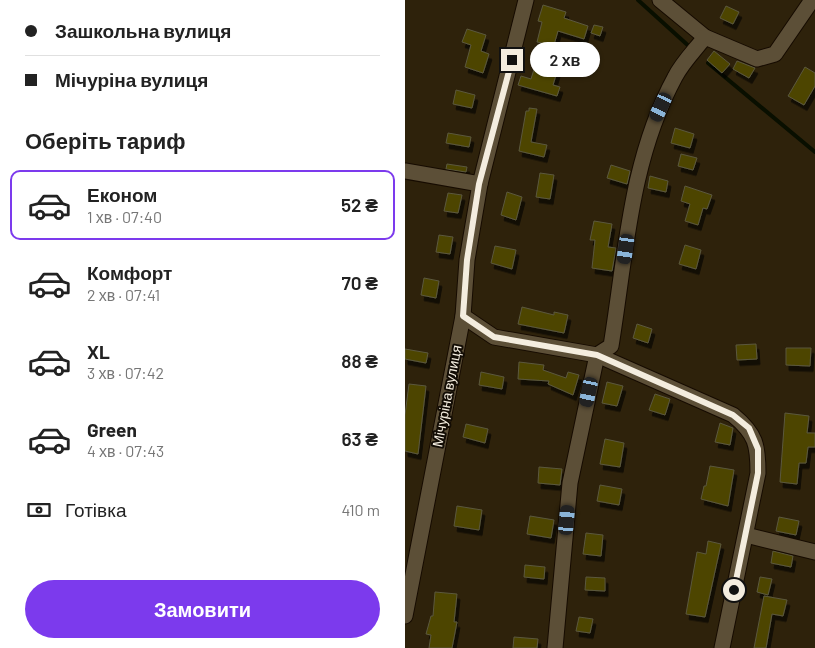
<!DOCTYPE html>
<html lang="uk">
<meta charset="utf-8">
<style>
:root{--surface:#fff;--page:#f6f6f6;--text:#222;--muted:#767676;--line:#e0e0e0;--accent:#7c3aed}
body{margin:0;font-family:Barlow,sans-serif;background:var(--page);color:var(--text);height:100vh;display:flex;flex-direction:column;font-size:19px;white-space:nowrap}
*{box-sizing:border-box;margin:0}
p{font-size:16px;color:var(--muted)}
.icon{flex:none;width:28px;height:28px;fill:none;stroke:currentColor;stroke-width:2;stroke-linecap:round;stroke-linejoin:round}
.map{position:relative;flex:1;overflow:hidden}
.panel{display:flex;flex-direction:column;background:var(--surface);width:405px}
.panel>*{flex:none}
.banner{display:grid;align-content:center;height:110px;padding:0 25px;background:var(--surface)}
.end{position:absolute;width:22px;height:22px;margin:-11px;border:6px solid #f4eddf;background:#111;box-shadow:0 0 0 2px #111}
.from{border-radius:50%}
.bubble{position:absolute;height:35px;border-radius:18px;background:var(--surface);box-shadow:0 1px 4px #0004;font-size:16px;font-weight:600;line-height:35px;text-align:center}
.car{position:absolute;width:15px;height:30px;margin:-15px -8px;border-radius:6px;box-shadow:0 0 4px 1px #0007;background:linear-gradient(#222 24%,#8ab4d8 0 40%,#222 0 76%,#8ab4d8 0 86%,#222 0)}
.banner b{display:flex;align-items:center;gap:18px;height:48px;font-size:19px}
.banner b+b{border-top:1px solid var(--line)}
.banner i{width:12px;height:12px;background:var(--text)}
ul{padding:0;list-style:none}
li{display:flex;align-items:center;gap:15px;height:70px;margin:0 10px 8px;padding:0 15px;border:2px solid transparent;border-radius:10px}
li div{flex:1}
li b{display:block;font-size:19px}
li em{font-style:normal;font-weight:600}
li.selected{border-color:var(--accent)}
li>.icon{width:45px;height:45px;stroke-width:1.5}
h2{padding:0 25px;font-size:22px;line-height:60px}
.pay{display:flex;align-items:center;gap:12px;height:55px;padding:0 25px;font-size:19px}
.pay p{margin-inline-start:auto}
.cta{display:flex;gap:10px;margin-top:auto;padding:10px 25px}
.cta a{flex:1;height:58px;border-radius:30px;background:var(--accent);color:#fff;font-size:20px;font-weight:600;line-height:58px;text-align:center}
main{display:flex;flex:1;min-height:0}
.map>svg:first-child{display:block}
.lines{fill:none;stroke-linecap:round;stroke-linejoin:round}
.stream{stroke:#090f00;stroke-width:4}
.building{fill:#4d4500;stroke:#5b583e;filter:url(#shadow)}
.minor-casing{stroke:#160b00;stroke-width:17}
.minor{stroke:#5c4f37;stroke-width:15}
.route{stroke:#f4eddf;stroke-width:6}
.labels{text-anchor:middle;stroke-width:4;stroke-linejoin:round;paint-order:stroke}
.street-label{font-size:14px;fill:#f4eddf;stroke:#120c04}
</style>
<main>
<section class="panel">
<div class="banner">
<b><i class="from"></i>Зашкольна вулиця</b>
<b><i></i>Мічуріна вулиця</b>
</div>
<h2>Оберіть тариф</h2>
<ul>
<li class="selected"><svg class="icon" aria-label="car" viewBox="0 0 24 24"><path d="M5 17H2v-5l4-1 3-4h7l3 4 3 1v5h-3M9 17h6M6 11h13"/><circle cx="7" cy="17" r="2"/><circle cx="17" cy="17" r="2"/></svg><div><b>Економ</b><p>1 хв · 07:40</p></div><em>52 ₴</em></li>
<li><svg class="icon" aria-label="car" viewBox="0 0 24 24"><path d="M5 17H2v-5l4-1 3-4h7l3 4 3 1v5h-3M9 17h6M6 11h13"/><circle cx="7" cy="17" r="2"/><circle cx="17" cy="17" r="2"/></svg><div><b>Комфорт</b><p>2 хв · 07:41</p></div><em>70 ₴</em></li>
<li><svg class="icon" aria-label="car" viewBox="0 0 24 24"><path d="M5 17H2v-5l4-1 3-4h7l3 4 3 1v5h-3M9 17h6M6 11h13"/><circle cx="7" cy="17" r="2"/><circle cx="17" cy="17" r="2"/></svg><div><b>XL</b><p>3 хв · 07:42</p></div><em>88 ₴</em></li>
<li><svg class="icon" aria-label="car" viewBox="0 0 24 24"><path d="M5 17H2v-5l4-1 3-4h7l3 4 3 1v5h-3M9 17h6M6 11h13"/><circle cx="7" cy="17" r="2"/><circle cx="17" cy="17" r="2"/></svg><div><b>Green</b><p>4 хв · 07:43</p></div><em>63 ₴</em></li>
</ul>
<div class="pay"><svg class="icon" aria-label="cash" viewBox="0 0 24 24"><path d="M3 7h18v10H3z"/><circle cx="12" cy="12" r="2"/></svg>Готівка<p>410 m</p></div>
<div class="cta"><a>Замовити</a></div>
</section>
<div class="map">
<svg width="410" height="648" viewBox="0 0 410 648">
<defs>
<filter id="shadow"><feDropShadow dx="3" dy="5.5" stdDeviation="0" flood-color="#0009"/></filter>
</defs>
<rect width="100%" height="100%" fill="#2e220b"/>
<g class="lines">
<!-- stream -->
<g class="stream">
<polyline points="233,0 287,49"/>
<polyline points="303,63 410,152"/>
</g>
</g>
<!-- building -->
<g class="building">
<polygon points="138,5 161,12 159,18 183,26 179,39 153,31 144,62 154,65 148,85 155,87 152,96 113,85 116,76 126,79 137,43 132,42 137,22 133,21"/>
<polygon points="321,6 334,12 328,24 315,18"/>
<polygon points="189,25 198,27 195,36 186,33"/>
<polygon points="62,29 81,35 76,51 84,54 78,73 60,67 66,45 57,42"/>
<polygon points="309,51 325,64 317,73 302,60"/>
<polygon points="332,61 350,68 344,78 328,69"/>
<polygon points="400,67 410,73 410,86 399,105 383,96"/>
<polygon points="51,90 70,95 67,108 48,104"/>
<polygon points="124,108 132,109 126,142 142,145 139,157 114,151 121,111 124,111"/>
<polygon points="270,128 289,134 285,148 266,143"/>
<polygon points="43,133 66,137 64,147 41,143"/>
<polygon points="276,154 292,158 288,170 273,166"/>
<polygon points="42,164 62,167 61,172 41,169"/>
<polygon points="206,165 225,171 222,184 202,178"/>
<polygon points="135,173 149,175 145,199 131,197"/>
<polygon points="245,176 263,181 261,192 243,188"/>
<polygon points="280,186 307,195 302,209 298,208 293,225 280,221 285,204 276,201"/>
<polygon points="102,192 117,197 111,220 96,215"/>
<polygon points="43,193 57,195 53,213 39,211"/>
<polygon points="189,221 207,224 203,247 211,248 207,271 187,268 190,240 185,240"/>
<polygon points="34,235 48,237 45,254 31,252"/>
<polygon points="280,245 296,250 291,269 274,264"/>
<polygon points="90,246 111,250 107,269 86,263"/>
<polygon points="19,278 34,281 31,298 16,295"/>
<polygon points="117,307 149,315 149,312 163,315 159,333 113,324"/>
<polygon points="232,324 247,329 243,343 228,338"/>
<polygon points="351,344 352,359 332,360 331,345"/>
<polygon points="381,348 406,348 405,366 381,365"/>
<polygon points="0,349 23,353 21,363 0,359"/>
<polygon points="114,362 139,365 138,370 161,378 163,372 174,375 168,395 143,384 144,381 113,379"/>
<polygon points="76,372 99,377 97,389 74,385"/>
<polygon points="202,382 218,386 212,406 197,403"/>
<polygon points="4,384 21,386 13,454 0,451 0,415"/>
<polygon points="250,394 265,399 260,415 244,410"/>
<polygon points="380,413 404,416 402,433 410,433 410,447 403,447 401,463 394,463 392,484 375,482"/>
<polygon points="315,423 328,428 325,445 310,442"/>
<polygon points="61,424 83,429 80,443 58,437"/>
<polygon points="200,439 219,443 215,467 195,464"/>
<polygon points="305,466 329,470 323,506 296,499 299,486 301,486"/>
<polygon points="134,467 157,469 155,485 133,483"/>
<polygon points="195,485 217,489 214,505 192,501"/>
<polygon points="52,506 77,510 74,530 49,526"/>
<polygon points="125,516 149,520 146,538 122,534"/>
<polygon points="374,517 394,521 391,535 371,531"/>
<polygon points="181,533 198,535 196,556 178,554"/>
<polygon points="303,541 316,544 300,617 281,614 292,552 301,554"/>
<polygon points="368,551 388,556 386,567 366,563"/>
<polygon points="120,565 140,567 139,579 119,577"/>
<polygon points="181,577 200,578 200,591 180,590"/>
<polygon points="355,577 367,579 363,595 352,592"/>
<polygon points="30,592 52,594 49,622 52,622 47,648 24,648 26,635 21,634 26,616 28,616"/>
<polygon points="359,596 382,600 378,616 367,614 361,648 349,648"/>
<polygon points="174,617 188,619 185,633 171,631"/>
<polygon points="109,637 133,639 132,648 108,648"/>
</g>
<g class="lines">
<!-- minor casing -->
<g class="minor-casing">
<g id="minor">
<polyline points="255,0 300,37 352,59 370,54 407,0"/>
<polyline points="0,171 75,184"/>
<path d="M58,316l31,21 103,18 136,60c23,19 25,30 25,58l-36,175"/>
<polyline points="341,535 410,552"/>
<polyline points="0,616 58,316 62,260 75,184 121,0"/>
<path d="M150,648l15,-165 27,-128 14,-9c15,-92 19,-186 64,-269 7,-14 20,-27 30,-40"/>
</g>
</g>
<!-- minor -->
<use href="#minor" class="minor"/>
</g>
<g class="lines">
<!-- route -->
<polyline class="route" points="107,60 74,184 62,260 58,316 89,337 192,355 328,415 344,428 353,449 353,473 329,590"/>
</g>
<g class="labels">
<!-- street labels -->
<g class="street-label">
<text transform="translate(42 396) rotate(-79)" y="5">Мічуріна вулиця</text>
</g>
</g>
</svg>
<i class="end from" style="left:329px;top:590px"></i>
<i class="end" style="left:107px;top:60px"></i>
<div class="bubble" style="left:125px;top:42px;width:70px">2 хв</div>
<i class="car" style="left:256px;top:107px;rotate:205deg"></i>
<i class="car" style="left:221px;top:249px;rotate:188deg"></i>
<i class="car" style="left:184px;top:392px;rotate:192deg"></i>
<i class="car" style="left:162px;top:520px;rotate:5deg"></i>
</div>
</main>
